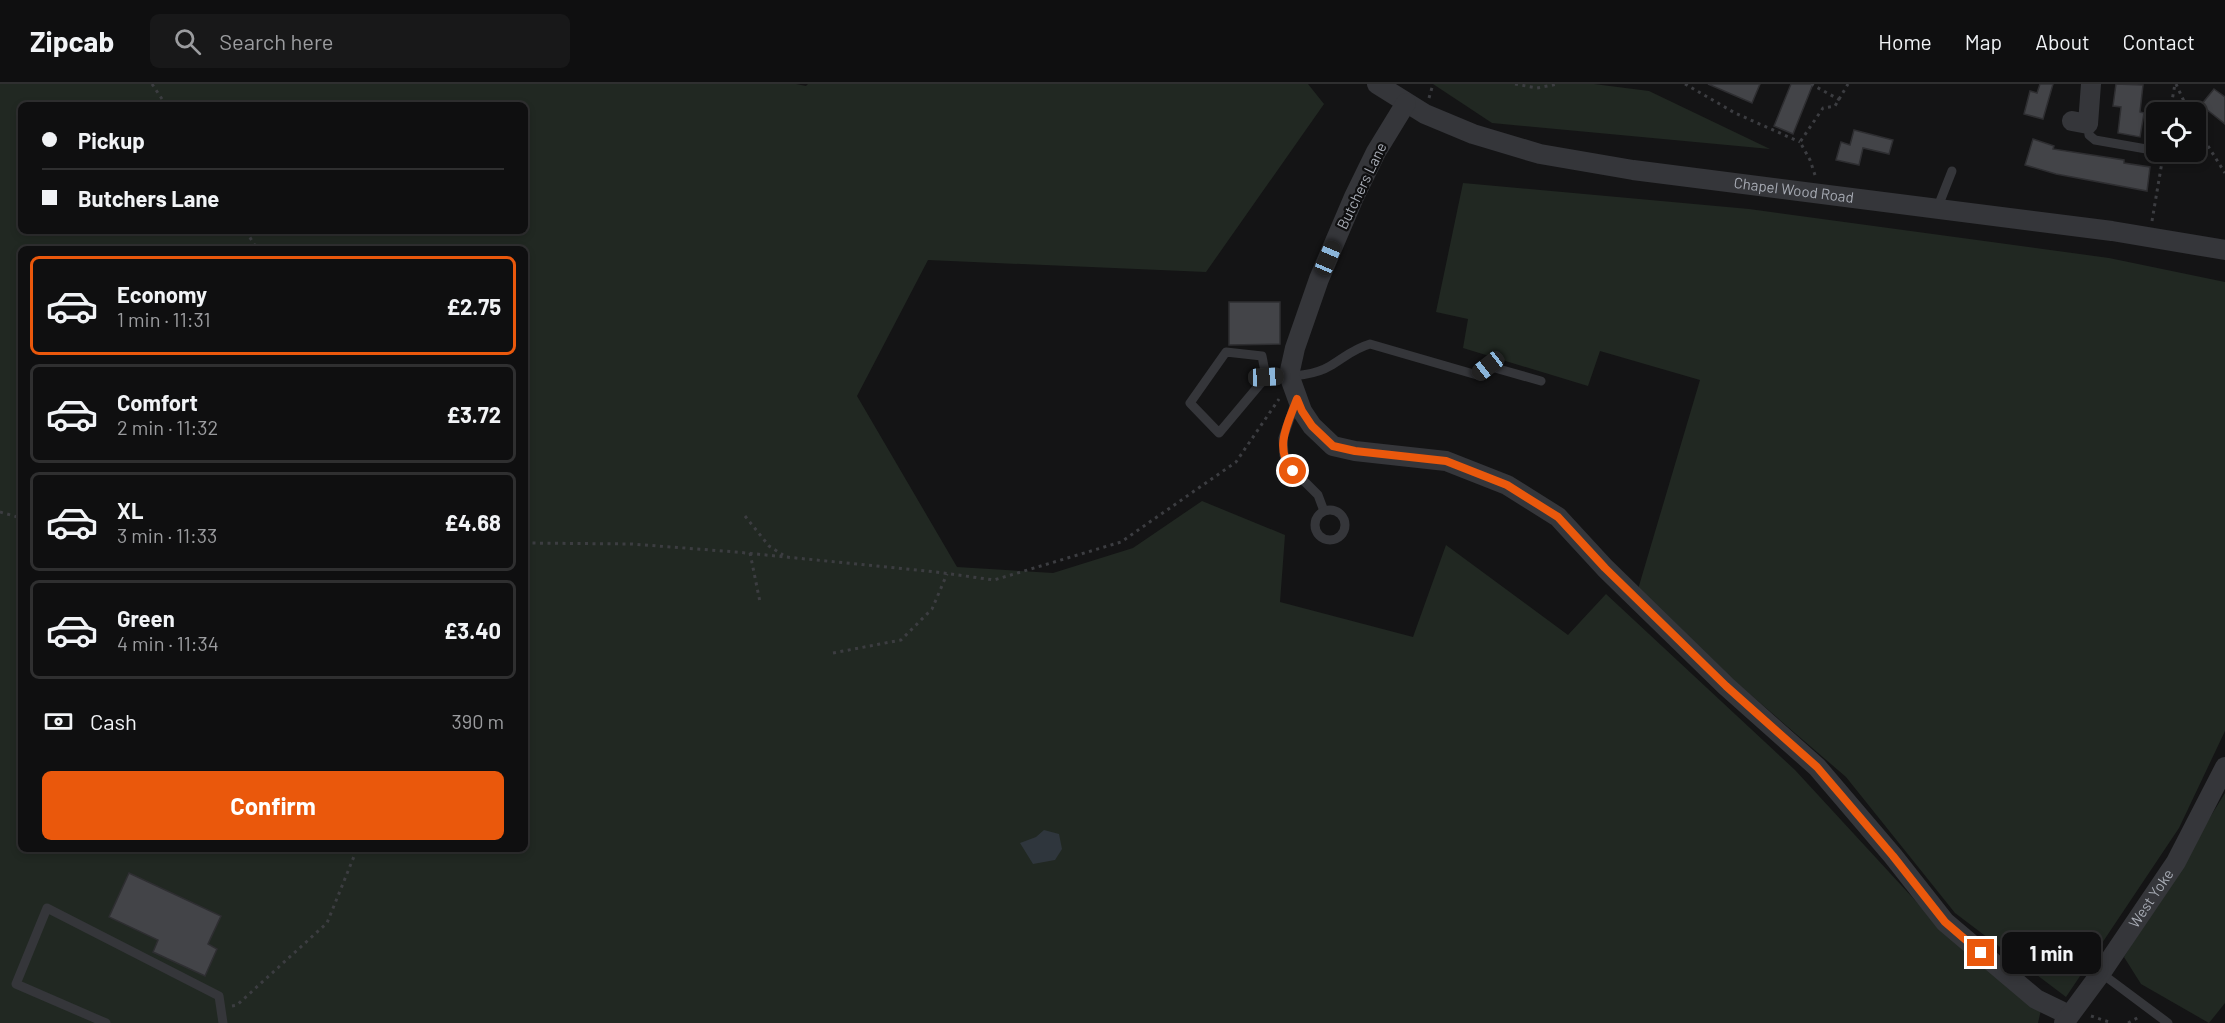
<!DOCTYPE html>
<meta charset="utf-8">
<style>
:root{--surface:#0f0f10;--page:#181819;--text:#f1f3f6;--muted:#9b9c9f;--line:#2f2f30;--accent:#ea580c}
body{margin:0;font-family:Barlow,sans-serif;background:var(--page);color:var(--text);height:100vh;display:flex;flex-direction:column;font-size:22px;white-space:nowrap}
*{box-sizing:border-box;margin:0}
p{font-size:20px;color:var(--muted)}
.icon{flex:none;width:33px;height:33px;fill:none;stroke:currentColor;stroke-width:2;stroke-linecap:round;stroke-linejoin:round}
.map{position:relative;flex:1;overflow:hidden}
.drawer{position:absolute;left:18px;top:162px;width:510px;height:606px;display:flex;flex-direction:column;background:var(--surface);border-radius:9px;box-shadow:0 3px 9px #0003,0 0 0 2px var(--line)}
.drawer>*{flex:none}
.top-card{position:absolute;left:18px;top:18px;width:510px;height:132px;border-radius:9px;box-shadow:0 3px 9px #0003,0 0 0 2px var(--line);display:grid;align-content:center;height:132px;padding:0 24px;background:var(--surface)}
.tools{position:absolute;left:2146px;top:18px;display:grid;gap:12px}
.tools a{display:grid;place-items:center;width:60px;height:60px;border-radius:9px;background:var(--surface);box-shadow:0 3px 9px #0003,0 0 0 2px var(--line);font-size:30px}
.end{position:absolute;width:27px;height:27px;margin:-14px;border:8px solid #ea580c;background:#fff;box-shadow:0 0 0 3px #fff}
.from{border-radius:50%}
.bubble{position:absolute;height:42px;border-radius:9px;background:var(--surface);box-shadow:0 3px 9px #0003,0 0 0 2px var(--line);font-size:20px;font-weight:700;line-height:42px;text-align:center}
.car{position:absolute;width:18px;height:36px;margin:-18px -9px;border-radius:8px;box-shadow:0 0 4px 2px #0007;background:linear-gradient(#222 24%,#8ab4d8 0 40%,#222 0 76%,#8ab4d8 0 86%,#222 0)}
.top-card b{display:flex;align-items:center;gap:21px;height:57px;font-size:22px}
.top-card b+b{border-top:2px solid var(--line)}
.top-card i{width:15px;height:15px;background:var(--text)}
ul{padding:10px 0 0;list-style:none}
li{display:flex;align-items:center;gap:18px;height:99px;margin:0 12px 9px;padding:0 12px;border:3px solid var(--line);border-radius:9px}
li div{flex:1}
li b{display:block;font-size:22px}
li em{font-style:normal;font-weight:700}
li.current{border-color:var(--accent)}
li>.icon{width:54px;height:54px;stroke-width:1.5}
.pay{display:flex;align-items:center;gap:15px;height:66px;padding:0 24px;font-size:22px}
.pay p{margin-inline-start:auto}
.cta{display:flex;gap:12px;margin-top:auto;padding:12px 24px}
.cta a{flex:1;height:69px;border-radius:9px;background:var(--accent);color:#fff;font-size:24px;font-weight:700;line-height:69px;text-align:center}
header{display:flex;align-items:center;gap:36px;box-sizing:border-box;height:84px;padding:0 30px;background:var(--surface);border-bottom:2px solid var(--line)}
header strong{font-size:28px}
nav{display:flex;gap:33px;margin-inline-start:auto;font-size:21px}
.search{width:420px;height:54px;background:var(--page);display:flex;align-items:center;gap:15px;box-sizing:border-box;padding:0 21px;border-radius:9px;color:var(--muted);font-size:22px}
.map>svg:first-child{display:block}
.green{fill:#212822;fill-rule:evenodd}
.water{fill:#2f363d}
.building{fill:#434448;stroke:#2e2e31;stroke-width:1.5}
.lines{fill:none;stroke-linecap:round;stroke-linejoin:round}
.path{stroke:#3c3d41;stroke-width:3;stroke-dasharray:3 4.5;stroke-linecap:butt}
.service{stroke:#35363a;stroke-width:9}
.minor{stroke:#35363a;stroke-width:20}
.route{stroke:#ea580c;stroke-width:8}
.labels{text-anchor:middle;stroke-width:4.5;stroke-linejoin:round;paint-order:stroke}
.street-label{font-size:15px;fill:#a7abb4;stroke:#0f0f10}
</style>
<header>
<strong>Zipcab</strong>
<div class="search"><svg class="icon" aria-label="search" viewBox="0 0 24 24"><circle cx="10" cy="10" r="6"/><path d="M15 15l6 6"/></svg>Search here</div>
<nav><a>Home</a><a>Map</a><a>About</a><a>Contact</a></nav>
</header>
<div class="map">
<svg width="2225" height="939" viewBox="0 0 2225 939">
<rect width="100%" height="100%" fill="#141415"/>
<!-- green -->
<g class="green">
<path d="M0,0h796l10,2 2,-2h500l16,20 -118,168 -278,-12 -71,136 100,171 96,6 80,-25 69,-47 83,34 -5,67 133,35 33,-92 122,90 38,-41 189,176 152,165 94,75 -3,13h-2038zM21,21h504v126h-504zM21,165h504v600h-504z"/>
<polygon points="1433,0 1594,0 1649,7 1770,65 1492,39"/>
<polygon points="1463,99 1749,125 2109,174 2225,198 2225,647 2179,744 2066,913 1955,829 1846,693 1636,512 1700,296 1600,267 1588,302 1463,264 1468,235 1436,228"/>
<polygon points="2225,709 2225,919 2209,939 2141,900 2124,873"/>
</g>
<!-- water -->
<polygon class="water" points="1044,746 1059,750 1062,765 1055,776 1033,780 1020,759 1036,753"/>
<!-- building -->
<g class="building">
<polygon points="1708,0 1760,0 1752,19"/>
<polygon points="1791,0 1813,0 1793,50 1774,42"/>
<polygon points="2040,0 2053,0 2043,35 2024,30 2030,7 2037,9"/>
<polygon points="2116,0 2143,1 2140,28 2144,29 2140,53 2118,49 2121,23 2113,22"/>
<polygon points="2214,5 2225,13 2225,40 2201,21"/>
<polygon points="1854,46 1893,56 1889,70 1863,64 1859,81 1836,76 1841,58 1850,61"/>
<polygon points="2033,55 2054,62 2053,65 2124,76 2124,79 2150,83 2147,107 2056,90 2025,81"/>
<polygon points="1229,218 1280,218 1280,260 1229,261"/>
<polygon points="129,789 221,832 208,860 217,865 205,892 153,868 158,856 109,833"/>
</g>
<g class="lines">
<!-- path -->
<g class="path">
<polyline points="152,0 166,21"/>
<polyline points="1515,0 1537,4 1558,0"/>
<polyline points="1685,0 1735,29 1800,58"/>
<polyline points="1811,0 1840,16"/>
<polyline points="2176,0 2189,28"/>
<polyline points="1429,14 1433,0"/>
<polyline points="2170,28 2175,0"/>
<polyline points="2196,43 2225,89"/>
<polyline points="1815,91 1810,76 1800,58 1823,24 1835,22 1848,0"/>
<polyline points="2152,137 2163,72"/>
<polyline points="246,147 257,165"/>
<polyline points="0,428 21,434"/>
<polyline points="745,432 769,462 783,471"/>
<polyline points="525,459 632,460 736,468 936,488 994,496 1121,458 1236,378 1279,315"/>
<polyline points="750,469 760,518"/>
<polyline points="833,569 901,556 932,525 947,490"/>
<polyline points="232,922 237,921 327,839 357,765"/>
<polyline points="2091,932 2112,939"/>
<polyline points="2128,939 2139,933"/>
</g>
<!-- service -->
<g class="service">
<polyline points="2088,40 2089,51 2095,56 2152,66"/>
<polyline points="1937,125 1952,87"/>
<path d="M1266,293l-4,-21 -36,-4 -36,51 29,30 47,-56c20,-1 46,0 64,-11 15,-9 23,-17 40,-22l107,31 11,-9 53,15"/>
<polyline points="1296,317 1283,354 1284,371 1287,380 1318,411 1324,427"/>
<circle cx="1330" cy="441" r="15"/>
<polyline points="2101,889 2168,939"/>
<polyline points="106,939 16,900 47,824 219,912 223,939"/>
</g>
<!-- minor -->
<g class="minor">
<path id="s1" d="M1377,0l48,30 48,20 67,20 93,16 479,61 113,19"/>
<polyline points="1406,19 1376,68 1354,113 1319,195 1295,264 1289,291 1302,327 1312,342 1333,362 1355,367 1446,377 1507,401 1558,433 1605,484 1726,602 1817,683 1893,772 1945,838 2036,915 2069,931"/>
<polyline points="2072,37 2088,40 2091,0"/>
<path id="s2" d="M2064,939l37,-50 75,-111 49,-95"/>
</g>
</g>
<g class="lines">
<!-- route -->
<path class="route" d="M1293,387c-20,-22 -5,-48 4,-72l5,12 10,15 21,20 22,5 91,10 61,24 51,32 47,51 121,118 91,81 76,89 52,66 36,31"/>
</g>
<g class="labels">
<!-- street labels -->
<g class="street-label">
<text transform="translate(1362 102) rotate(-64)" y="5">Butchers Lane</text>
<text dy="5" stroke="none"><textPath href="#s1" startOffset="435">Chapel Wood Road</textPath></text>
<text dy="5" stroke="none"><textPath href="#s2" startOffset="152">West Yoke</textPath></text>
</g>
</g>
</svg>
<div class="tools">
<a><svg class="icon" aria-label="locate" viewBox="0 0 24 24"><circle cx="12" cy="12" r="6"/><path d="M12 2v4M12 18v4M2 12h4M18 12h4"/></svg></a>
</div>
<i class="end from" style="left:1293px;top:387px"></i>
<i class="end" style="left:1981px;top:869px"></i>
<div class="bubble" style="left:2002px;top:848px;width:99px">1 min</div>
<i class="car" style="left:1328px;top:174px;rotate:23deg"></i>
<i class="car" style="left:1488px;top:282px;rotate:232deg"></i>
<i class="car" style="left:1266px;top:293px;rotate:87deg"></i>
<div class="top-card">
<b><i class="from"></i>Pickup</b>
<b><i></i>Butchers Lane</b>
</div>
<section class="drawer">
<ul>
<li class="current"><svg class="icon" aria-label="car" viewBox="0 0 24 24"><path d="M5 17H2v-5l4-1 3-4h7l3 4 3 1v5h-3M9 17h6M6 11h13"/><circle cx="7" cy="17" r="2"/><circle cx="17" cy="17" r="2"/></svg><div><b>Economy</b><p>1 min · 11:31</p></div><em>£2.75</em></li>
<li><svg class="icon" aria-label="car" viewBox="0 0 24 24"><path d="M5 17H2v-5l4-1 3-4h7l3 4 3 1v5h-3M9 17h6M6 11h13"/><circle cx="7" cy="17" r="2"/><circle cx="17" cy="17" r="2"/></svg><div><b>Comfort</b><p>2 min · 11:32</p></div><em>£3.72</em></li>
<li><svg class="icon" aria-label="car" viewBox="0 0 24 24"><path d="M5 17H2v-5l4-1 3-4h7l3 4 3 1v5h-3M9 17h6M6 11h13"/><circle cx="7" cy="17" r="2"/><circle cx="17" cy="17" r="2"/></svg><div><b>XL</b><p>3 min · 11:33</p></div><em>£4.68</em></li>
<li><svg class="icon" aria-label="car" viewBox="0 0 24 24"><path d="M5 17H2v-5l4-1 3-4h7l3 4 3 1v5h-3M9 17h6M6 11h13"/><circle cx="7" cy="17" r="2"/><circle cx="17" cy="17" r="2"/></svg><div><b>Green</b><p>4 min · 11:34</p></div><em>£3.40</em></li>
</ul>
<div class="pay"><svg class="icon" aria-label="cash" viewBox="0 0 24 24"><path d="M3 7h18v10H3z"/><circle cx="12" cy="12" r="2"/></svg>Cash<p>390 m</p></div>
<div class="cta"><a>Confirm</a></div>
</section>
</div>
